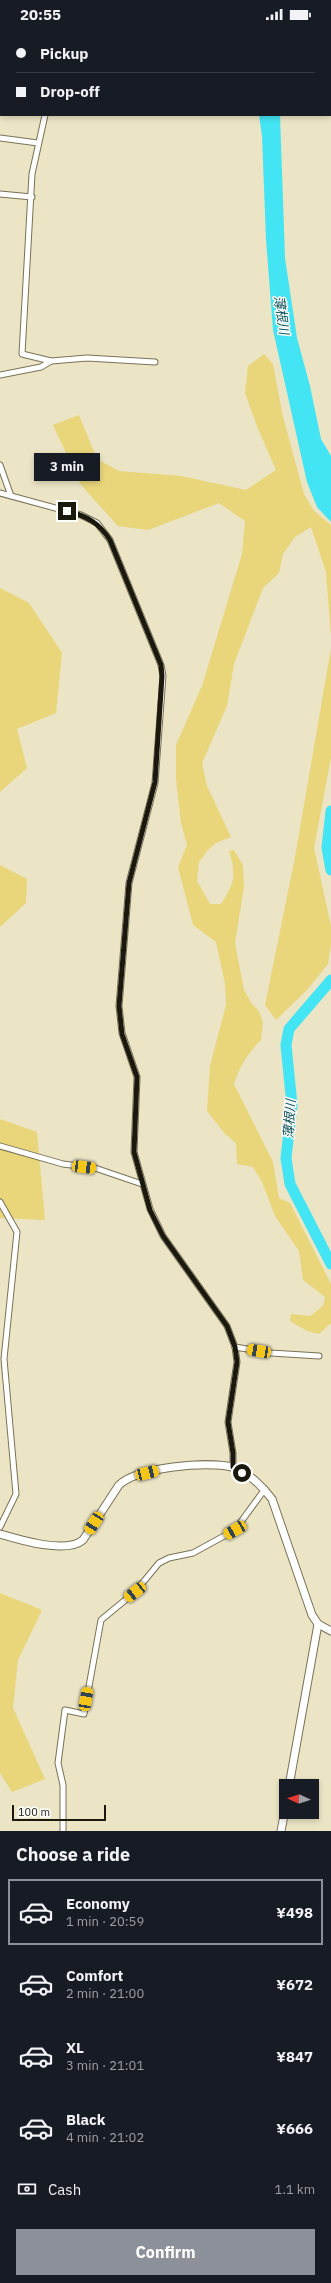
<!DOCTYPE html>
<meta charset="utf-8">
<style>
:root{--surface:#171b24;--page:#20242c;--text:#f1f3f6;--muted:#9ea1a6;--line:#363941;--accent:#8c9099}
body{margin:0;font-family:"IBM Plex Sans","Noto Sans JP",sans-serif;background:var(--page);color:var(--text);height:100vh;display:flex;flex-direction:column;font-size:15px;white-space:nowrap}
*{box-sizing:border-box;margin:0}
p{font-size:13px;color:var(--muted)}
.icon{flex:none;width:22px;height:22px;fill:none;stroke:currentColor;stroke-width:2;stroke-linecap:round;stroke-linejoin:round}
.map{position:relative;height:1803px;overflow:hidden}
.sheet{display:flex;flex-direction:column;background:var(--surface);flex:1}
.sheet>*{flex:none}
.guide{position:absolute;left:0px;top:0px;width:331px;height:88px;box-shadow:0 2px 6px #0003;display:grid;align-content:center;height:88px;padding:0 16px;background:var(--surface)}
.needle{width:26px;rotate:274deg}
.controls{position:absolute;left:279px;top:1751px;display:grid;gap:8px}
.controls a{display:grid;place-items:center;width:40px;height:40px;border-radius:0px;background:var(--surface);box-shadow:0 2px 6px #0003;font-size:20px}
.scale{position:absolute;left:12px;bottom:10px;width:94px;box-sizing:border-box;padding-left:4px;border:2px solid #1b180d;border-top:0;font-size:11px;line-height:14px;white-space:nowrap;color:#1b180d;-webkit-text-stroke:3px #fff;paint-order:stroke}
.end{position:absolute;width:18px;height:18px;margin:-9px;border:5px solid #1b180d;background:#fff;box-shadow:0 0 0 2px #fff}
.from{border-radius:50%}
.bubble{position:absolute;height:28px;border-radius:0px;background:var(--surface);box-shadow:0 2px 6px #0003;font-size:13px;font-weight:700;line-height:28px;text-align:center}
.car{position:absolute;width:12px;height:24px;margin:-12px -6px;border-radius:5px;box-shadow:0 0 3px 1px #0007;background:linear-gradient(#f5c518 24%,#345 0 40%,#f5c518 0 76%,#345 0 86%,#f5c518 0)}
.guide b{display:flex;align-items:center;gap:14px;height:38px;font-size:15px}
.guide b+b{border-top:1px solid var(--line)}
.guide i{width:10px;height:10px;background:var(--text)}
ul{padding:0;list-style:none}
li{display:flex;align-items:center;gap:12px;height:66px;margin:0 8px 6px;padding:0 8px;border:2px solid transparent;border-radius:0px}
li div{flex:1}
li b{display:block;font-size:15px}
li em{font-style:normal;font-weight:700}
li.on{border-color:var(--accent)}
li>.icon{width:36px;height:36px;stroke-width:1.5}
h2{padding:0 16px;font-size:18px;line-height:48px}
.pay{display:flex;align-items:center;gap:10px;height:44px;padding:0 16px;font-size:15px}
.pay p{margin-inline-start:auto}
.action{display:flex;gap:8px;margin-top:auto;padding:8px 16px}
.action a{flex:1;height:46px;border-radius:0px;background:var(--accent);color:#fff;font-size:16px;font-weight:700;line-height:46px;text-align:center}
.status{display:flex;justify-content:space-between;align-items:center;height:28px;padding:0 20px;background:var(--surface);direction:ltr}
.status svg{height:11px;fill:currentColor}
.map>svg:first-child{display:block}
.green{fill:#e9d67a}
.water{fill:#43e4f3}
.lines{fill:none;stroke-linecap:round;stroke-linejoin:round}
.river{stroke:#43e4f3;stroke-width:11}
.street-casing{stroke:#787256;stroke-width:7}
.secondary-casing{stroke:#787256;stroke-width:9}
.street{stroke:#fff;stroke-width:5}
.secondary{stroke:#fff;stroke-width:7}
.route{stroke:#1b180d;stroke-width:5}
.labels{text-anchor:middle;stroke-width:3;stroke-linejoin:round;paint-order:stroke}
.water-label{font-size:13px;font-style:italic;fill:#0b5157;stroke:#fff}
</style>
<div class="status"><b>20:55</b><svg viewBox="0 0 49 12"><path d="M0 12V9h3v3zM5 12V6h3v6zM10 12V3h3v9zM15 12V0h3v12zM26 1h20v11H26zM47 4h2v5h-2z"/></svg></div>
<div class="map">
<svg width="331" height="1803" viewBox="0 0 331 1803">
<rect width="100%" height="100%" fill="#ebe4c5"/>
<!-- green -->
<g class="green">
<path d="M264,326l9,10 10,53 21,77 10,17 17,14v112l-5,-65 -15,-45 -16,10 -12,17 -4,19 -16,15 -29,76 -7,42 -25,57 5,23 24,51 -15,6 -7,6 -10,13 -2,19 13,23h11c13,-20 16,-29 8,-53l5,-1 9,15 1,22 -9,56 9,47 8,14 7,7 4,12 -2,17c-14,14 -21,26 -27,44l39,78 6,36 11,5 41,81v39l-12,11 -12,-3 -17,-10 1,-7 19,2 13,-10 2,-9 -22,-17 -4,-29 -24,-35 -13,-34 -9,-15 -16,-3 -1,-21 -11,-9 -18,-23 3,-45 16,-61 -1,-21 -9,-42 -23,-17 -15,-58 9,-22 -6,-22 -5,-43v-35l26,-59 40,-132 3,-33 -26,-18 -71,27 -30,-4 -37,-41 -28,-60 26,-10 18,44 22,12 62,5 65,14 30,-20 -18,-41 -13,-36 3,-27z"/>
<polygon points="0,560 29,575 62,625 56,685 17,701 27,740 0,764"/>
<polygon points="331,620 331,730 314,820 331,898 331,917 328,936 307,962 276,992 265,977 295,829"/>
<polygon points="0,837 27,851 26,875 0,899"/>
<polygon points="0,1091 37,1104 45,1192 0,1190"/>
<polygon points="0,1565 42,1582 18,1632 13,1680 45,1751 12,1764 0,1745"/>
</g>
<!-- water -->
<polygon class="water" points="259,87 280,87 285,230 297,310 310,358 321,411 331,428 331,494 317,479 307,454 273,302 266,211 262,108"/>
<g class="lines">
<!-- river -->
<g class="river">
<polyline points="331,783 327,820 331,842"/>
<polyline points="331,952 289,1001 286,1017 292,1077 286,1130 290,1156 331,1236"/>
</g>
<!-- street casing -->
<g class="street-casing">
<g id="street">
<polyline points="3,0 5,1"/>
<polyline points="67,1 67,0"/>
<polyline points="300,1 302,0"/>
<polyline points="45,87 32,146 22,326 51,333"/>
<polyline points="0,110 38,115"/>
<polyline points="0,166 32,169"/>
<polyline points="0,347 41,339 51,333 87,330 155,334"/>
<polyline points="0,437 11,468"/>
<polyline points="0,465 81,487 97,495 110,512 161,637 163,648 155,755 129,855 119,978 122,1005 137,1049 134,1124 150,1181 163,1208 227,1298 235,1319 237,1334 228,1394 233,1425 233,1439"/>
<polyline points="0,1118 63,1136 95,1140 142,1156"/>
<polyline points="0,1174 17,1204 4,1331 16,1466 0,1499"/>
<polyline points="235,1319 271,1325 319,1328"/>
<polyline points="63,1803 63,1757 58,1735 65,1682 84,1686 101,1592 135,1564 159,1535 169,1530 193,1525 235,1502 265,1461"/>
</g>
</g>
<!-- secondary casing -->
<g class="secondary-casing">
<g id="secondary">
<polyline points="37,0 38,1"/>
<polyline points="266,1 269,0"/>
<path d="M0,1506c20,6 66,20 83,6l36,-55c19,-18 88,-24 113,-18 15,4 31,20 40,32l40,116 6,9 13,7"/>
<polyline points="289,1758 318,1596"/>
<polyline points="281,1803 286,1777"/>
</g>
</g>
<!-- street -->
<use href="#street" class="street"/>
<!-- secondary -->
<use href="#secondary" class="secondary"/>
</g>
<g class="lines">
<!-- route -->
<path class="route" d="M67,483c20,5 32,12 43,29l51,125 1,11 -7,106 -26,101 -10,123 3,28 15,43 -3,75 16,58 13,26 64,90 8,21 2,15 -9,60 5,31v14l9,6"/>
</g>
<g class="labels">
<!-- water labels -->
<g class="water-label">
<text transform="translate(282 287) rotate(82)" y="5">薄根川</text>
<text transform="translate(289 1091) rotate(-86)" y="5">薄根川</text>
</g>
</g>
</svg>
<div class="controls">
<a><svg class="needle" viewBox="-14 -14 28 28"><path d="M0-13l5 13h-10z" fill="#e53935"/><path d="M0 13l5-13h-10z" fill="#9ea1a6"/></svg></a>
</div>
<div class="scale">100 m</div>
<i class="end from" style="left:242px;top:1445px"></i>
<i class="end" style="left:67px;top:483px"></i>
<div class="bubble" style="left:34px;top:425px;width:66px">3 min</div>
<i class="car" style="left:84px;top:1139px;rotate:97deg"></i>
<i class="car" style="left:259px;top:1323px;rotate:279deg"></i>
<i class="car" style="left:147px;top:1445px;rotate:76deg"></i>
<i class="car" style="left:94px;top:1495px;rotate:213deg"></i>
<i class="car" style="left:235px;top:1502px;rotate:240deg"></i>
<i class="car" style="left:135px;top:1564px;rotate:232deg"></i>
<i class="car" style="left:86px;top:1671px;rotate:10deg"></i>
<div class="guide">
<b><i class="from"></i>Pickup</b>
<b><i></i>Drop-off</b>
</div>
</div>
<section class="sheet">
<h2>Choose a ride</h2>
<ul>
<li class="on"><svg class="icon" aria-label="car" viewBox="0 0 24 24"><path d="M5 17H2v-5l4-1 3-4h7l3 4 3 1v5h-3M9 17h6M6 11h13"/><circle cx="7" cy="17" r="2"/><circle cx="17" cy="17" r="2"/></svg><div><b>Economy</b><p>1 min · 20:59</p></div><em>¥498</em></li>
<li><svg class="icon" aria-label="car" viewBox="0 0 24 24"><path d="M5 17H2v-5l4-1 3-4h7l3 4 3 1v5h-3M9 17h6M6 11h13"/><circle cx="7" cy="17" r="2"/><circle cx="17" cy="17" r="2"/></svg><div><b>Comfort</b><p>2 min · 21:00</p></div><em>¥672</em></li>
<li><svg class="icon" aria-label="car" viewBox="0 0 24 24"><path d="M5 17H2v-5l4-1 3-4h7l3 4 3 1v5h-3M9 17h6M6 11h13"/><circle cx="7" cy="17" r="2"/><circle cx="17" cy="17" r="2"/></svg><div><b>XL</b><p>3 min · 21:01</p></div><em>¥847</em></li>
<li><svg class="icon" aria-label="car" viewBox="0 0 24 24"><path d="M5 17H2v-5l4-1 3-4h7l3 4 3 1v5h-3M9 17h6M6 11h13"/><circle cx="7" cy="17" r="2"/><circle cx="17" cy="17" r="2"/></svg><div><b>Black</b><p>4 min · 21:02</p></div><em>¥666</em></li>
</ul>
<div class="pay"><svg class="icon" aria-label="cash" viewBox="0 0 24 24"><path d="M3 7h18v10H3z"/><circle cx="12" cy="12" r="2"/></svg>Cash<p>1.1 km</p></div>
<div class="action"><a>Confirm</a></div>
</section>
